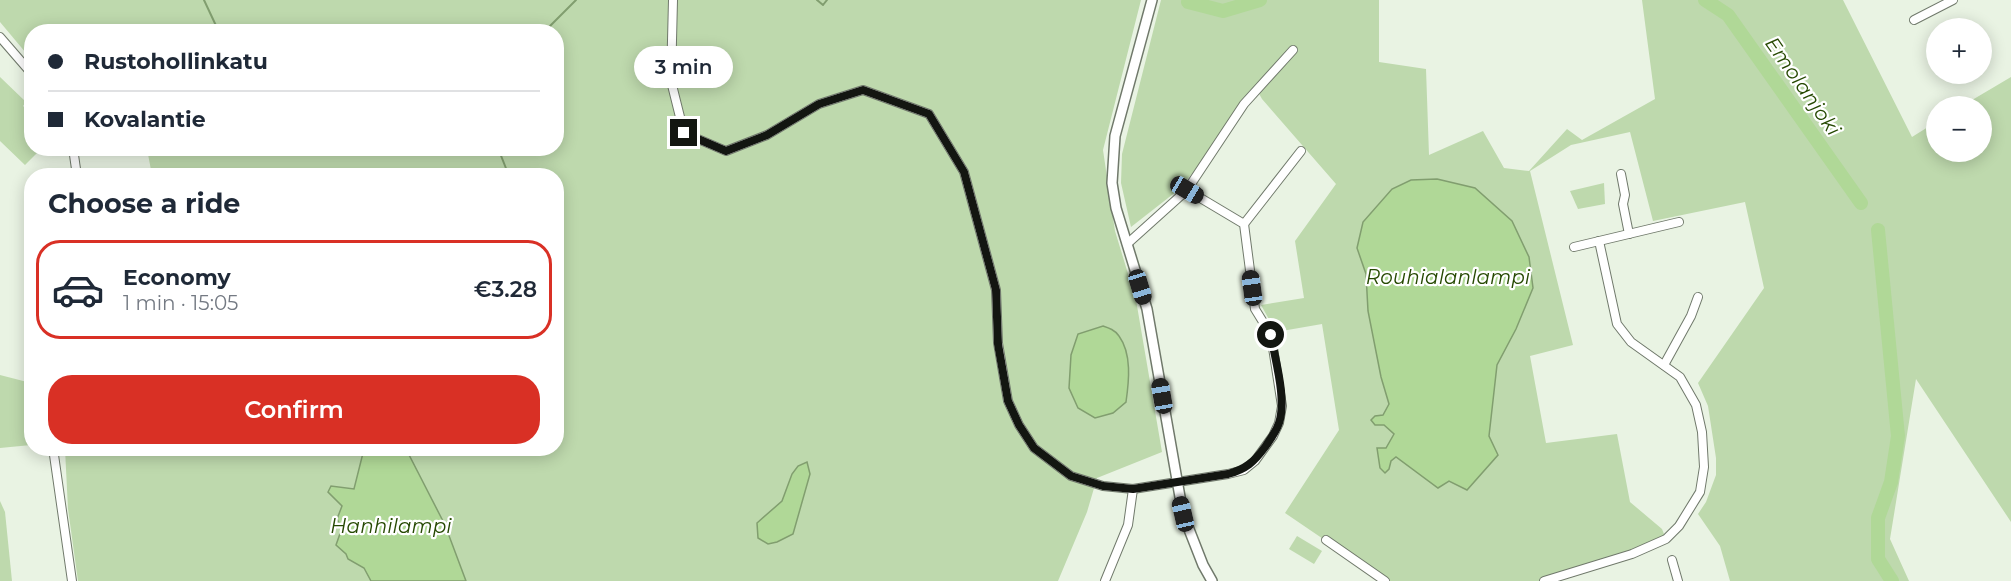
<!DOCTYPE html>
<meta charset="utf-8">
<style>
:root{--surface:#fff;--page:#f6f6f7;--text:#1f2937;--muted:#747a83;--line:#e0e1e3;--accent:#d93025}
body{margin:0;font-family:Montserrat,sans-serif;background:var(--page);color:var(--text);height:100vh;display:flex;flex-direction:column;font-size:22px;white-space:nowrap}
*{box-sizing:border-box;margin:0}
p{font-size:20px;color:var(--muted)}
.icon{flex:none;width:33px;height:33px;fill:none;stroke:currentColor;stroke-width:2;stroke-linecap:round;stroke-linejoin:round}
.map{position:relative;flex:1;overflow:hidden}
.drawer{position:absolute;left:24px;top:168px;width:540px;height:288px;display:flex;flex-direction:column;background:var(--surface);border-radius:24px;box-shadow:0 3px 15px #0003}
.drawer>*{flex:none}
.top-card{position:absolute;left:24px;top:24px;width:540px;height:132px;border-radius:24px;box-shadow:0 3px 15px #0003;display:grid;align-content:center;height:132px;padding:0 24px;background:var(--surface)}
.fabs{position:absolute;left:1926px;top:18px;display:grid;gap:12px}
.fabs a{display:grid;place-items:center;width:66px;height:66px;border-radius:50%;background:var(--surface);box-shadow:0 3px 15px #0003;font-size:30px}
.end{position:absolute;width:27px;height:27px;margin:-14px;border:8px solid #131611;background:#fff;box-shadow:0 0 0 3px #fff}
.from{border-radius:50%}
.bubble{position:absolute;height:42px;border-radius:21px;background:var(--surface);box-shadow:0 3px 15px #0003;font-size:20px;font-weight:600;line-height:42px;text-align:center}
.car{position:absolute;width:18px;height:36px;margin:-18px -9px;border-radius:8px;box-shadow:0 0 4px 2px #0007;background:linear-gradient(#222 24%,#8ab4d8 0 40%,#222 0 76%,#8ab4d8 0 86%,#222 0)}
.top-card b{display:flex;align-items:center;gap:21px;height:57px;font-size:22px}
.top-card b+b{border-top:2px solid var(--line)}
.top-card i{width:15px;height:15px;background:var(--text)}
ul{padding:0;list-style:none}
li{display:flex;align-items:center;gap:18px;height:99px;margin:0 12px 9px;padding:0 12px;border:3px solid transparent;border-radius:24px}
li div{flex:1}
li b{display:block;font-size:22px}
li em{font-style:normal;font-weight:600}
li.selected{border-color:var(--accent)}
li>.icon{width:54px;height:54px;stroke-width:1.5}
h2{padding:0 24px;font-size:27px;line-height:72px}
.primary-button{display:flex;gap:12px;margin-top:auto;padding:12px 24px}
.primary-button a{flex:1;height:69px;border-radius:24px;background:var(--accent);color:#fff;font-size:24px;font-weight:600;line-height:69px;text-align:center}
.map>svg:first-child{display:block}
.green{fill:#bed9ad}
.water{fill:#b0d897;stroke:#819e6f;stroke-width:1.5}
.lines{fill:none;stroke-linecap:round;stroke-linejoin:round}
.stream{stroke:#819e6f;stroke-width:2}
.river{stroke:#b0d897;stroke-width:14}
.minor-casing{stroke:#70796b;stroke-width:10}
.tertiary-casing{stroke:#70796b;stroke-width:12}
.minor{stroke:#fff;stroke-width:8}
.tertiary{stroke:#fff;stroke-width:9}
.route{stroke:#131611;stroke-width:8}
.labels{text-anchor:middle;stroke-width:4.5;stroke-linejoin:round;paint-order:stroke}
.water-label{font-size:20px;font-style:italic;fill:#264902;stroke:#fff}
</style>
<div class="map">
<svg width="2011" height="581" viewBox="0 0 2011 581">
<rect width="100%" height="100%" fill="#e9f3e3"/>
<!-- green -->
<g class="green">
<polygon points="0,0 1141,0 1103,150 1115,231 1136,300 1162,452 1097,478 1087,512 1058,581 78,581 68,509 65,449 556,448 556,176 139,175 151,170 147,149 556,148 556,32 32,32 31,59 0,22"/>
<polygon points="1161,0 1379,0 1379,62 1426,69 1429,155 1483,131 1504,168 1529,171 1567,129 1582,140 1655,99 1642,0 1843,0 1912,137 1936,122 1936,152 1982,152 1982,106 1962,106 2011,77 2011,522 1916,379 1890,539 1909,581 1730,581 1720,546 1698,514 1706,502 1716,475 1716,458 1708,406 1698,383 1764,288 1745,202 1653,221 1630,132 1571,145 1530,171 1573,345 1530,356 1546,443 1617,434 1630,502 1662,529 1666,539 1544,581 1385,581 1285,513 1339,430 1322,324 1276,332 1261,305 1304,298 1295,241 1336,184 1262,99 1257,90 1203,161 1177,191 1131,227 1121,183 1122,154"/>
<polygon points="0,77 26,102 23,106 31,113 32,148 41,149 25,165 0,141"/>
<polygon points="1604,183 1605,204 1578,209 1570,191"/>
<polygon points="0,375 31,383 31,445 0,448"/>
<polygon points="0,501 5,512 12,581 0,581"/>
<polygon points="1297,536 1322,551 1314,564 1289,549"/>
</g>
<!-- water -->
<g class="water">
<polygon points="1437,179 1475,188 1512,221 1529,257 1533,288 1516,329 1497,365 1489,436 1498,455 1467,490 1449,481 1438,488 1396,457 1391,461 1389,469 1385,473 1380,468 1377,448 1386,448 1394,434 1384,425 1375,425 1371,420 1375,416 1383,415 1389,404 1381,377 1368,311 1366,274 1357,248 1363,222 1392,189 1411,180"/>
<path d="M1103,326c6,2 12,4 16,10 13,18 10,45 7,66l-13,11 -18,5 -17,-10 -9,-20 2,-33 7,-21z"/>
<polygon points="364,449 406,449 445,525 466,581 371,581 364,568 348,559 346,554 336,545 342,528 337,519 342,506 328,492 331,486 354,489"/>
<polygon points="807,462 810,474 793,534 777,542 768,544 758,538 757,523 782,501 792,474 798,466"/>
</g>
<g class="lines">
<!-- stream -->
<g class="stream">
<polyline points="204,0 219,32"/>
<polyline points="817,0 823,5 827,0"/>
<polyline points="544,32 576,0"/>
<polyline points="498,148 509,176"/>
</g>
<!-- river -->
<g class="river">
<polyline points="1705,0 1728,15 1861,203"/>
<polyline points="1188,2 1223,11 1260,0"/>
<polyline points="1878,230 1898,436 1891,482 1878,518 1878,559 1892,581"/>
</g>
<!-- minor casing -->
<g class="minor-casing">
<g id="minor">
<polyline points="673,0 671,81 684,133 726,151 767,135 819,104 863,90 929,114 964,172 996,290 998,343 1008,401 1019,425 1034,448 1071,476 1103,486 1133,489 1228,474 1244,470 1255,461 1273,436 1279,423 1282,406 1271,335 1255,309 1244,224 1187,190"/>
<polyline points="1914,20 1953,0"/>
<polyline points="0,37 32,74"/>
<polyline points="73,148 77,176"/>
<polyline points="1621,174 1625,195 1623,204 1629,234"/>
<polyline points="1244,224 1301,151"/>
<polyline points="1127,244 1187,190 1244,104 1293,50"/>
<polyline points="1574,247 1679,222"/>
<polyline points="1664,365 1691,316 1698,297"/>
<polyline points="53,448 72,581"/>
<polyline points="1326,540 1385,581"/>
<polyline points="1672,560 1678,581"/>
<polyline points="1105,581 1128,525 1133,489"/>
<polyline points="1544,581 1632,554 1666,539 1679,526 1700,492 1704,467 1702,432 1696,405 1680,377 1631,342 1617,324 1599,241"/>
</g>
</g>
<!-- tertiary casing -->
<g class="tertiary-casing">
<polyline id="tertiary" points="1152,0 1115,136 1112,183 1116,208 1147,309 1183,514 1203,565 1212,581"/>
</g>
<!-- minor -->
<use href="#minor" class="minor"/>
<!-- tertiary -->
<use href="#tertiary" class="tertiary"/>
</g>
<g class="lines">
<!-- route -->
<path class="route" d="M684,133l42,18 41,-16 52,-31 44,-14 66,24 35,58 32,118 2,54 10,57 11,24 15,23 37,28 32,10 30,3 95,-15c18,-5 26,-12 37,-27 5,-7 11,-15 14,-24 8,-24 -4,-63 -8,-88"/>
</g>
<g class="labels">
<!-- water labels -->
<g class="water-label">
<text transform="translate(1803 86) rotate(55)" y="7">Emolanjoki</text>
<text x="1448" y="284">Rouhialanlampi</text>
<text x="391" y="533">Hanhilampi</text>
</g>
</g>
</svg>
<div class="fabs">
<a>+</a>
<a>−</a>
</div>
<i class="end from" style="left:1271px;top:335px"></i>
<i class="end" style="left:684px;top:133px"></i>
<div class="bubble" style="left:634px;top:46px;width:99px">3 min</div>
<i class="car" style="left:1187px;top:190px;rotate:121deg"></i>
<i class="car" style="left:1140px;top:287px;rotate:163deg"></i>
<i class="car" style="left:1252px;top:288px;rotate:352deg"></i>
<i class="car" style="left:1162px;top:396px;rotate:350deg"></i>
<i class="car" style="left:1183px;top:514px;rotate:347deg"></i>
<div class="top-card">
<b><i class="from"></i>Rustohollinkatu</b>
<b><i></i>Kovalantie</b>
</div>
<section class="drawer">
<h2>Choose a ride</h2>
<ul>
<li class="selected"><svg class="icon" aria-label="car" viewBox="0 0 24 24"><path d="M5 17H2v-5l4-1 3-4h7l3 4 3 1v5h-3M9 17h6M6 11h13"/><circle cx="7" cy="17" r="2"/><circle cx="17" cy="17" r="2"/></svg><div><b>Economy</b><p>1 min · 15:05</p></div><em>€3.28</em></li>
</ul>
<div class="primary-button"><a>Confirm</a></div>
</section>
</div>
